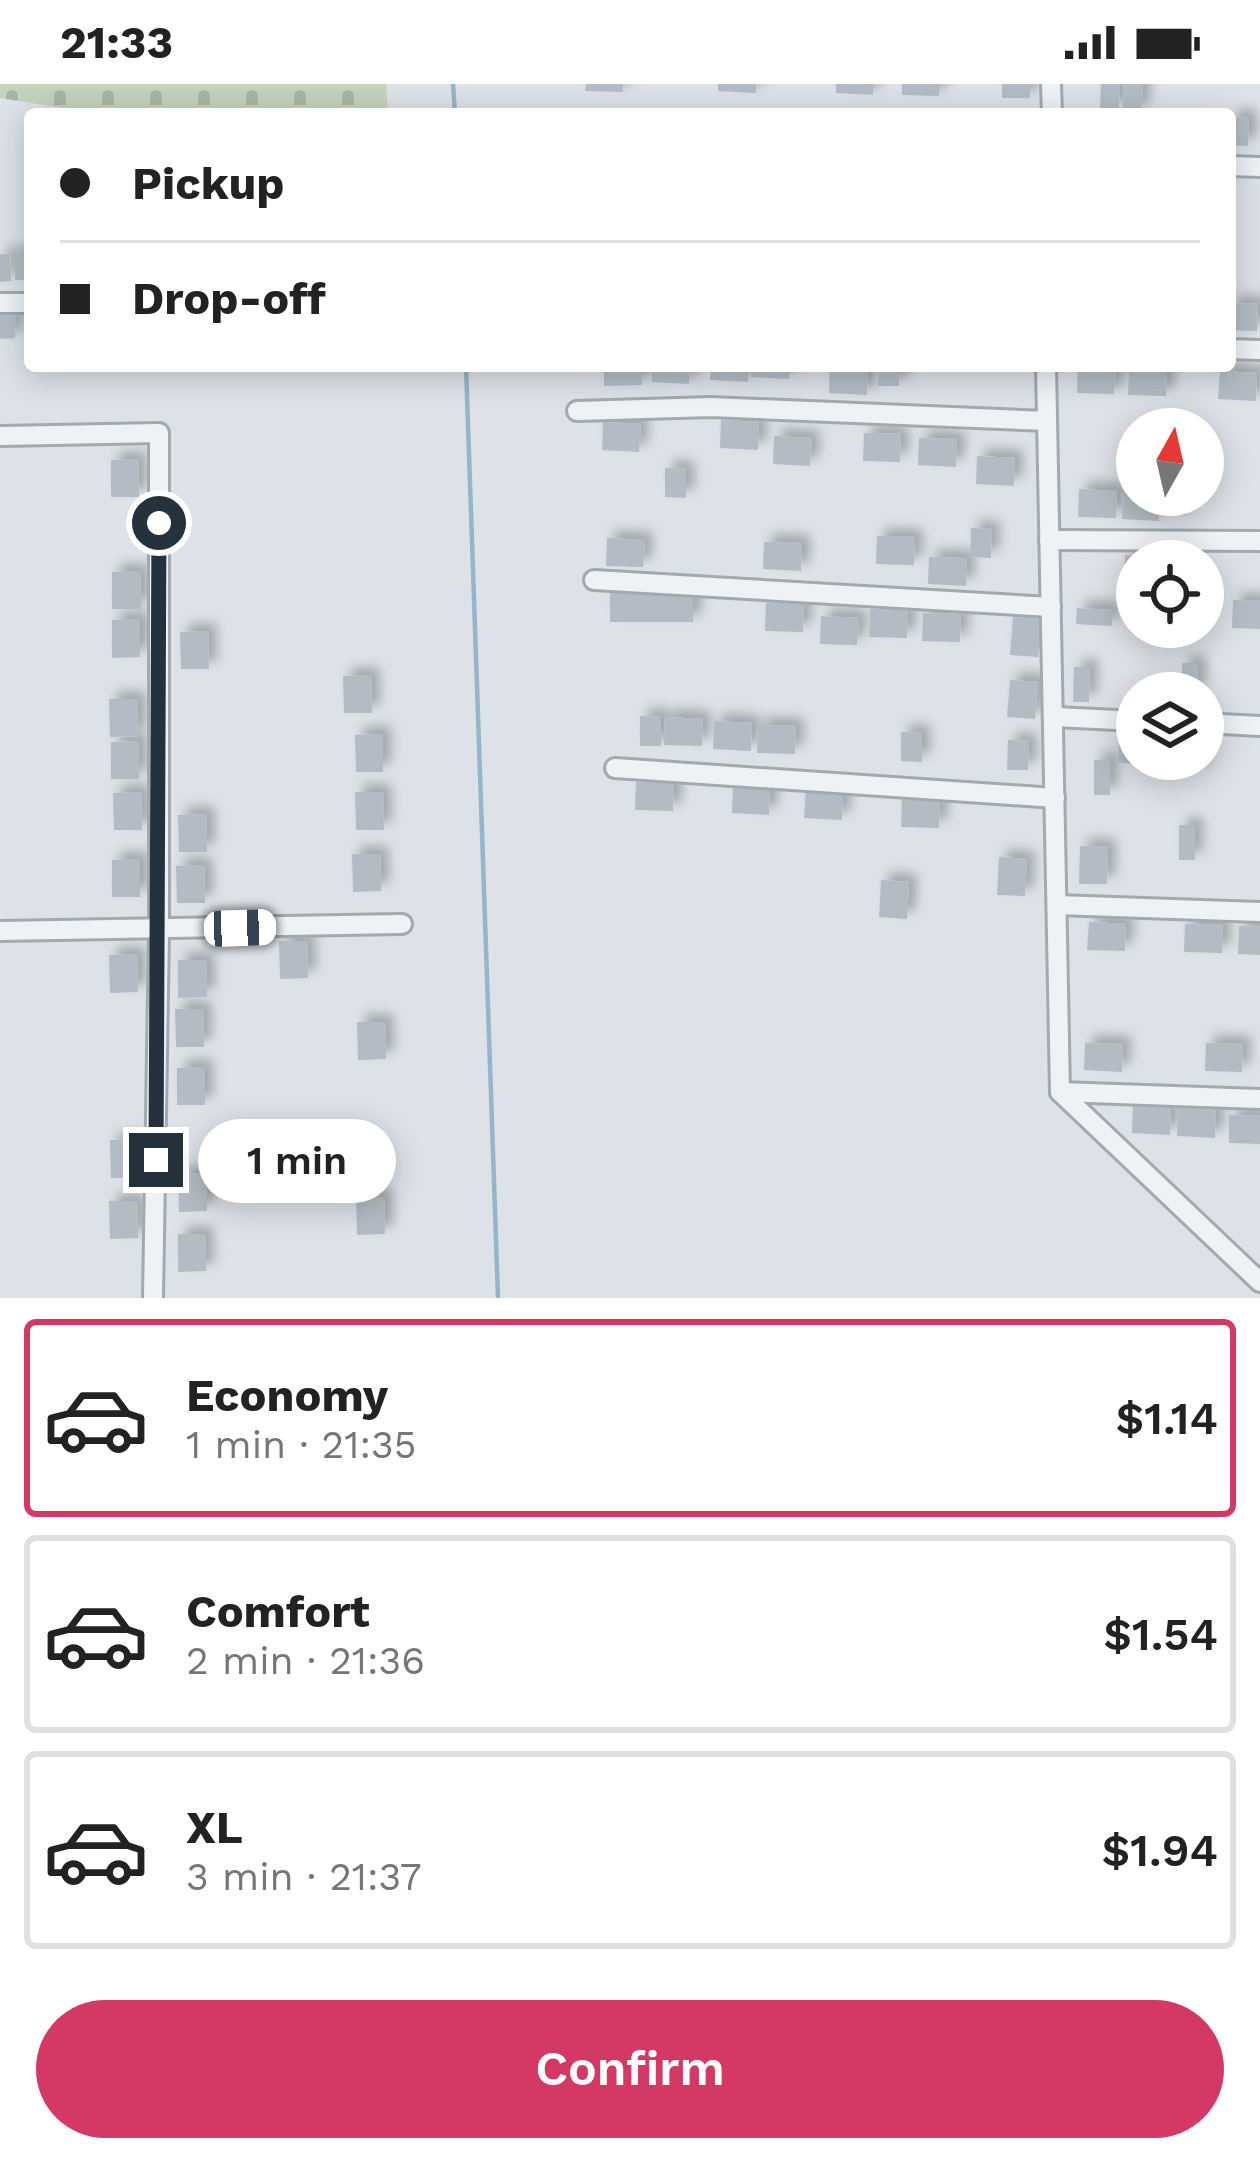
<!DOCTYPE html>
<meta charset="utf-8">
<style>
:root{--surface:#fff;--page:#f2f2f2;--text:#222;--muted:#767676;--line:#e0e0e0;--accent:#d43965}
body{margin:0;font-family:"Work Sans",sans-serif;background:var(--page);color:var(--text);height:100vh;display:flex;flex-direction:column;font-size:45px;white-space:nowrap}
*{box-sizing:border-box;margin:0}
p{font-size:39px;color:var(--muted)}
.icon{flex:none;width:66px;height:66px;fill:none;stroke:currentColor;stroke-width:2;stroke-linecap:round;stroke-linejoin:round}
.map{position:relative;height:1214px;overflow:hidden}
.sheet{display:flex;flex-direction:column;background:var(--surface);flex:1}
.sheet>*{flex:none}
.top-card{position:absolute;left:24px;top:24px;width:1212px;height:264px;border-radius:12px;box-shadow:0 6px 30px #0003;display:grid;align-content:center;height:264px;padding:0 36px;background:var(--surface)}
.needle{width:78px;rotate:8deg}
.tools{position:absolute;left:1116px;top:324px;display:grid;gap:24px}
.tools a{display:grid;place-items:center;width:108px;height:108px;border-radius:50%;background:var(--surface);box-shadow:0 6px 30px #0003;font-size:60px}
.end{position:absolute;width:54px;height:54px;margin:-27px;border:15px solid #25323e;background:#fff;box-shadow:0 0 0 6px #fff}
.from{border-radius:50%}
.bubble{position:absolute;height:84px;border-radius:42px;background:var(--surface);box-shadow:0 6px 30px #0003;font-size:39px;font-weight:600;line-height:84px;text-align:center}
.car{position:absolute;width:36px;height:72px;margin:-36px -18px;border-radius:15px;box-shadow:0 0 9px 3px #0007;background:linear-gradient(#fff 24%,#345 0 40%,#fff 0 76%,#345 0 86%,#fff 0)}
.top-card b{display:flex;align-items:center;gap:42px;height:114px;font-size:45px}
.top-card b+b{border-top:3px solid var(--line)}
.top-card i{width:30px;height:30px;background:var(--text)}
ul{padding:21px 0 0;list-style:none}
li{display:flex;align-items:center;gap:36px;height:198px;margin:0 24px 18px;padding:0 12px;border:6px solid var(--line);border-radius:12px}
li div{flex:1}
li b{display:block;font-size:45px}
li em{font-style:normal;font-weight:600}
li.current{border-color:var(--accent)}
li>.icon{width:108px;height:108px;stroke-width:1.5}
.button{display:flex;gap:24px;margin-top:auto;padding:24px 36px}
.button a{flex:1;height:138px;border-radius:72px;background:var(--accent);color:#fff;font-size:48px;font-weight:600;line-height:138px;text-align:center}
.status{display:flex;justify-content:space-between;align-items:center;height:84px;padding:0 60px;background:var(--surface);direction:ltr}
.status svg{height:33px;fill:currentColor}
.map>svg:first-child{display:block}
.cemetery{fill:url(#cemetery-stones)}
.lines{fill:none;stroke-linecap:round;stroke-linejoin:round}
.stream{stroke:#95b5ca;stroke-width:4.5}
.building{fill:#b3bcc4;filter:url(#shadow)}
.street-casing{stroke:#a1aab1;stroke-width:24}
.street{stroke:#eff2f5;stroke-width:18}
.route{stroke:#25323e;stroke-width:15}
</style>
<div class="status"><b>21:33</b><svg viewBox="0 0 49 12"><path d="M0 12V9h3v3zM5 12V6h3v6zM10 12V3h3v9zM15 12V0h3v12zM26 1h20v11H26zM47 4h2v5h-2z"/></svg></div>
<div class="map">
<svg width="1260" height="1214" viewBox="0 0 1260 1214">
<defs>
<pattern id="cemetery-stones" width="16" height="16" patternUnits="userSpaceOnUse" patternTransform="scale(3)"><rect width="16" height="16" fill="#c5d2bd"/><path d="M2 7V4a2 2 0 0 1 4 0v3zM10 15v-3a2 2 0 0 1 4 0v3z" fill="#a9b5a4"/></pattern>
<filter id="shadow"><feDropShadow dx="8" dy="-8" stdDeviation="6" flood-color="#0004"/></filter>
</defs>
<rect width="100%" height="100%" fill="#dce2e7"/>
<!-- cemetery -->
<polygon class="cemetery" points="0,0 386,0 388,30 101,30 0,14"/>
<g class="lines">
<!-- stream -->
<g class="stream">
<polyline points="453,0 455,30"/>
<polyline points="466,282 498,1214"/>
</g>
</g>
<!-- building -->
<g class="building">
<polygon points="586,0 623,0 623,8 585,7"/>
<polygon points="718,0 756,0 756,9 718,7"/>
<polygon points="836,0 874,0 873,11 836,9"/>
<polygon points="902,0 940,0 939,12 902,11"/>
<rect x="1002" y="0" width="28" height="14"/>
<polygon points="1101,0 1120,0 1119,26 1100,25"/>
<polygon points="1124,0 1143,0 1141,29 1122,28"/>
<polygon points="1230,33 1249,34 1248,62 1230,61"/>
<polygon points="30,168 30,196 15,196 15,169"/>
<polygon points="0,170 10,170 11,197 0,198"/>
<polygon points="1230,219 1258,220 1257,247 1230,246"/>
<polygon points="0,227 14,227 15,254 0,255"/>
<polygon points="24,229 30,229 30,257 25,257"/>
<polygon points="604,282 641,282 642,301 604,302"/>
<polygon points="652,282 690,282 689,300 652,298"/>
<polygon points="711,282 749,282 748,298 710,296"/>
<polygon points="752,282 789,282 789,295 751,293"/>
<polygon points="830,282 868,283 867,311 829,309"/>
<polygon points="879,282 900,282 899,302 878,302"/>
<polygon points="1078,282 1116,282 1114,310 1077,309"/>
<polygon points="1129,283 1167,285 1166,312 1128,311"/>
<polygon points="1220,287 1257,289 1256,317 1218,315"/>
<polygon points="721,336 759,338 758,366 720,364"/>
<polygon points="603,338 641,340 639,368 602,366"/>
<polygon points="864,349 901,350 900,378 863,377"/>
<polygon points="774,352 812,354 810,382 773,380"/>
<polygon points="919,354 957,355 956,383 918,381"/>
<polygon points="977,372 1015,374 1014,402 976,400"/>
<polygon points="138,375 139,413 111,413 111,376"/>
<polygon points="665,384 686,385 686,414 665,413"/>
<polygon points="1079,405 1117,407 1116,434 1078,433"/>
<polygon points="1123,408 1160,411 1159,437 1122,435"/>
<polygon points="1171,411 1187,411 1186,431 1171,431"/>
<polygon points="971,444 992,445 991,474 970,473"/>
<polygon points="877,452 915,453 914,481 876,480"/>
<polygon points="607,454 645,456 643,483 606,482"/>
<polygon points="764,458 802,459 801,487 763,485"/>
<polygon points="1125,471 1163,472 1163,477 1137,477 1137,499 1124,499"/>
<polygon points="929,473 967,474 966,502 928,500"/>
<polygon points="140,487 141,525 112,525 112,488"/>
<rect x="610" y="509" width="83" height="29"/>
<polygon points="1233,516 1260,517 1260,545 1232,544"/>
<polygon points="766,519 804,520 803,548 765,547"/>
<polygon points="1077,524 1112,526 1112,542 1076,540"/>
<polygon points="870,525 908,526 907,554 869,553"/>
<polygon points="923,529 961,530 960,558 922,557"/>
<polygon points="821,532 859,534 857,561 820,560"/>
<polygon points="1013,533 1041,535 1038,573 1010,571"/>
<polygon points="140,535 140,573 112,574 112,536"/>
<polygon points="208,547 209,585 181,585 180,548"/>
<rect x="1182" y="579" width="16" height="30"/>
<polygon points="1074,583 1090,583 1089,618 1073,618"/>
<polygon points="371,591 372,629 344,629 343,592"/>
<polygon points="1010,596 1038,598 1035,635 1007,633"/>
<polygon points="109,615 137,615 138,652 110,653"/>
<polygon points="640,632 661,633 661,662 640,662"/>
<polygon points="665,633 703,635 702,662 664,661"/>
<polygon points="714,637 752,639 751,667 713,665"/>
<polygon points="758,641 796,642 795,670 757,669"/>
<polygon points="901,648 922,649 922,678 901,677"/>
<polygon points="383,650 383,688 356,688 355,651"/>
<polygon points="1119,652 1137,652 1137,675 1156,675 1156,681 1118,679"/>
<polygon points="1008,656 1029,657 1028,686 1007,686"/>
<polygon points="139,657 139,695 111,695 111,658"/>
<polygon points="1163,675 1201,675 1200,687 1163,686"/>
<rect x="1094" y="676" width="16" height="35"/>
<polygon points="636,698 674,699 673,727 635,726"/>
<polygon points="733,702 770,703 769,731 732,729"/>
<polygon points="806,706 843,708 842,736 804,734"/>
<polygon points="141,708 142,746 114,746 113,709"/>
<polygon points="355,708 383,708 384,746 356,746"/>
<polygon points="902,715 940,716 939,744 901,743"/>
<polygon points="206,730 207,768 179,768 178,731"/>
<rect x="1179" y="741" width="16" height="35"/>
<polygon points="1080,762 1108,763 1107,800 1079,800"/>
<polygon points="352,770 380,770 381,807 353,808"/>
<polygon points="999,773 1027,775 1025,812 997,811"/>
<polygon points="140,775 140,813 112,813 112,776"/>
<polygon points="204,781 205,819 177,819 176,782"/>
<polygon points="881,796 909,798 907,835 879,833"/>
<polygon points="1089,838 1126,840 1125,867 1087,866"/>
<polygon points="1185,840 1223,841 1222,869 1184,868"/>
<polygon points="1239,842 1260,843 1260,871 1238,870"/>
<polygon points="279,857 307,857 308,894 280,895"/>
<polygon points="137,870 138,908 110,909 109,871"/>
<polygon points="178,876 206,876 207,913 178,914"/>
<polygon points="175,925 203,925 204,963 176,963"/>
<polygon points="357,938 385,938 386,975 358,976"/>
<polygon points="1085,959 1123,960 1122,988 1084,986"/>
<polygon points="1206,959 1243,960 1242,988 1205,987"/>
<polygon points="205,983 205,1021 177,1021 177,984"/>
<polygon points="1133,1021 1171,1023 1170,1051 1132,1049"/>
<polygon points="1178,1024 1216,1026 1215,1054 1177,1052"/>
<polygon points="1229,1031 1260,1032 1260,1060 1229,1059"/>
<polygon points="110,1056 138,1056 139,1094 111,1094"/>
<polygon points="206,1089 207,1127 179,1128 178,1090"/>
<polygon points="356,1113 384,1113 385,1150 357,1151"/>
<polygon points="109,1117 137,1117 138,1154 110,1155"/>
<polygon points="178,1150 205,1150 206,1187 178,1188"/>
</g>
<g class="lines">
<!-- street casing -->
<g class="street-casing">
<g id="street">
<polyline points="1051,0 1052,30"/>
<polyline points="1230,82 1260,83"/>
<polyline points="0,219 30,219"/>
<polyline points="1230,265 1260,266"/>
<polyline points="1046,282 1060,1008 1260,1198"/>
<polyline points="577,327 711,323 1047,337"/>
<polyline points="0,352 159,349 159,847 153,1214"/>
<polyline points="1049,456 1260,457"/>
<polyline points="594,496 1051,523"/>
<polyline points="1056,633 1137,637"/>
<polyline points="1203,639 1260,642"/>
<polyline points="615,684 1055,714"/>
<polyline points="1057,821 1260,828"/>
<polyline points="0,847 402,840"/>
<polyline points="1060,1008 1260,1015"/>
</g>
</g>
<!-- street -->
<use href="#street" class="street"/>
</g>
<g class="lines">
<!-- route -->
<polyline class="route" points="156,1076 159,439"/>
</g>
</svg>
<div class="tools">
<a><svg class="needle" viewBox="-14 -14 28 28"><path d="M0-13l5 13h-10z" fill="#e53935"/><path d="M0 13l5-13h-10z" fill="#767676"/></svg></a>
<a><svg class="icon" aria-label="locate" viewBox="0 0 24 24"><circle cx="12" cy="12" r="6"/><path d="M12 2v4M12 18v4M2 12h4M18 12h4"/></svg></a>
<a><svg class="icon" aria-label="layers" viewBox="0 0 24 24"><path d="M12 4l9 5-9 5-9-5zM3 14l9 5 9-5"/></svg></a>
</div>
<i class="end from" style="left:159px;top:439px"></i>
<i class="end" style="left:156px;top:1076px"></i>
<div class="bubble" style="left:198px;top:1035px;width:198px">1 min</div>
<i class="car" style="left:240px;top:844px;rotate:88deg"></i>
<div class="top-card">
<b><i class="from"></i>Pickup</b>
<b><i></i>Drop-off</b>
</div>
</div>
<section class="sheet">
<ul>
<li class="current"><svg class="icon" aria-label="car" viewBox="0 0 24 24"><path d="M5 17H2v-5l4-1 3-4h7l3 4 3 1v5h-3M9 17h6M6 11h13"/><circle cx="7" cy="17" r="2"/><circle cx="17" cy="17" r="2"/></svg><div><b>Economy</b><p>1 min · 21:35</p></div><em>$1.14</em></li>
<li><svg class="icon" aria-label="car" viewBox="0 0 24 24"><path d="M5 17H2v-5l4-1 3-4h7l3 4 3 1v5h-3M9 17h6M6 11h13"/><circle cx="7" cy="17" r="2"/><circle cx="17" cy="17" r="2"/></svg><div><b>Comfort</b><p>2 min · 21:36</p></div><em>$1.54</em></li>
<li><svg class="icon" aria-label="car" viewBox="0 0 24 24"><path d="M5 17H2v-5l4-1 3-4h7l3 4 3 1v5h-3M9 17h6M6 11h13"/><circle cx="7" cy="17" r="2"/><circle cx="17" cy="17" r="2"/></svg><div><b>XL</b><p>3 min · 21:37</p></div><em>$1.94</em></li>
</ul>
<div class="button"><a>Confirm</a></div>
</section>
